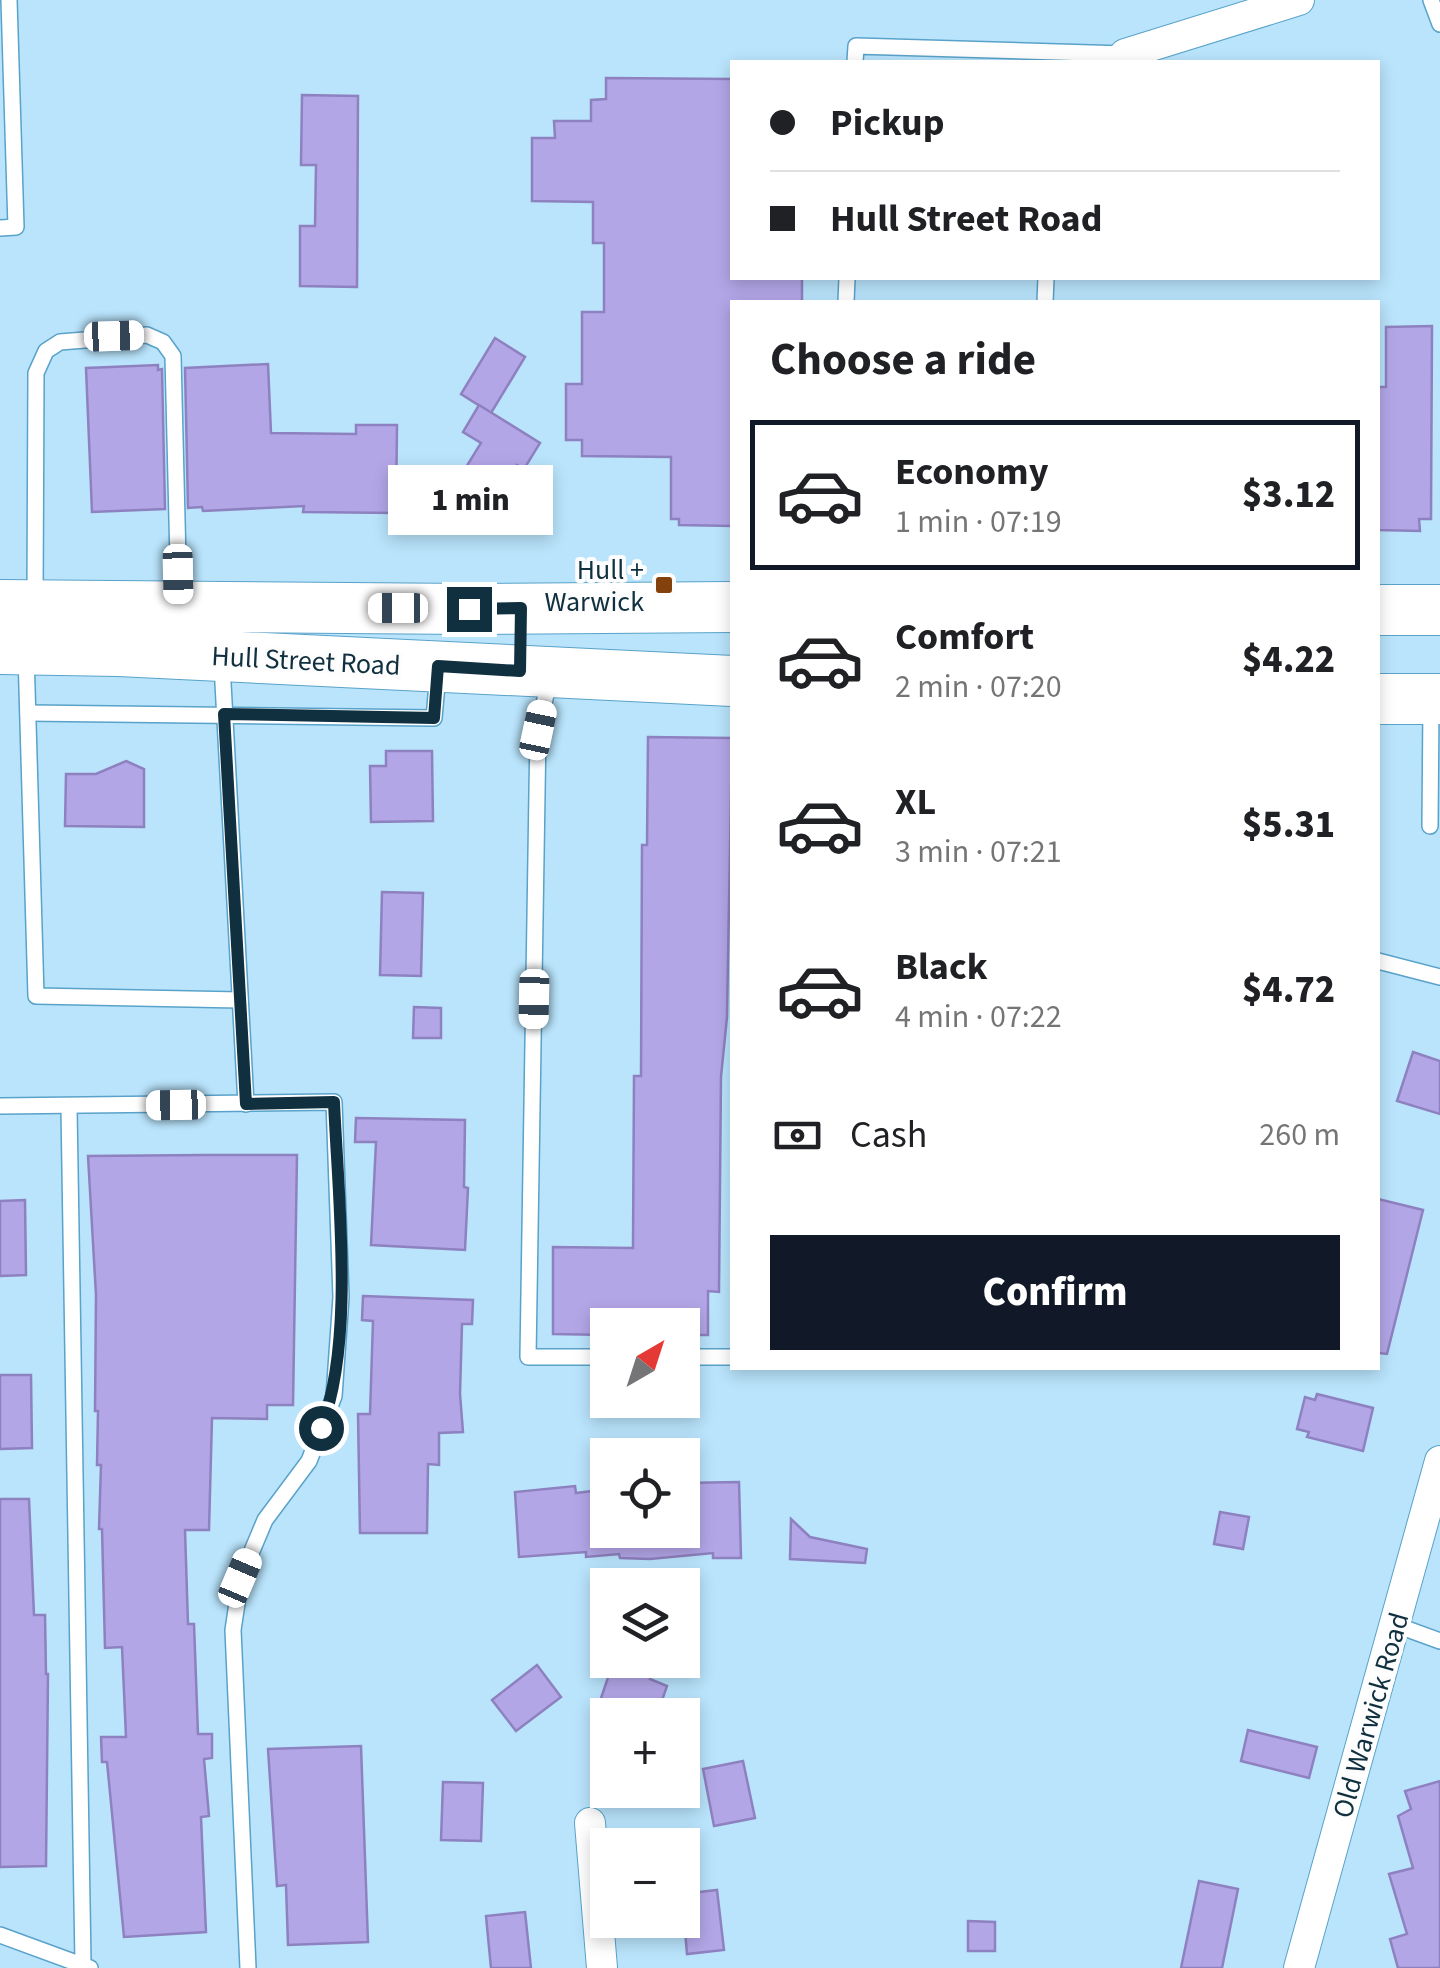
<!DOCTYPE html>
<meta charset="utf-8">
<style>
:root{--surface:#fff;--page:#f2f2f2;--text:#202124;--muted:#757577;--line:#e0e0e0;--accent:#111827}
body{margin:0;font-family:"Source Sans 3",sans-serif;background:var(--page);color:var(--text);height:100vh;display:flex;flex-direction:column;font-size:38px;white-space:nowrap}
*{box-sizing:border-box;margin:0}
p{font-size:32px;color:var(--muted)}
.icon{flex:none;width:55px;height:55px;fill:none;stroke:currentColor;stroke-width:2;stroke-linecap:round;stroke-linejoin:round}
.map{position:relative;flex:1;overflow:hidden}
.details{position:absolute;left:730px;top:300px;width:650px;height:1070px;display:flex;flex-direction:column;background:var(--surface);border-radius:0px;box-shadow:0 5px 15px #0003}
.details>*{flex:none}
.banner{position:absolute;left:730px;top:60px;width:650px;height:220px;border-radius:0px;box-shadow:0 5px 15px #0003;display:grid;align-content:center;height:220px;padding:0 40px;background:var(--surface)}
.needle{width:65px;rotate:39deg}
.controls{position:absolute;left:590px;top:1308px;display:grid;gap:20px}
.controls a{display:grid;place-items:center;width:110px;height:110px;border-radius:0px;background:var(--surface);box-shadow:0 5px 15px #0003;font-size:50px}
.end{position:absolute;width:45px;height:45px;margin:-22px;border:12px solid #10303f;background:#fff;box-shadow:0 0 0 5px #fff}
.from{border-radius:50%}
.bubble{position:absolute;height:70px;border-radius:0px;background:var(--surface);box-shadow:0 5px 15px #0003;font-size:32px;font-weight:800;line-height:70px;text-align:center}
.car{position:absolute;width:30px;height:60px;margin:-30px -15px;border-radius:12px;box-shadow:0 0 8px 2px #0007;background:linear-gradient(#fff 24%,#345 0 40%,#fff 0 76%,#345 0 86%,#fff 0)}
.banner b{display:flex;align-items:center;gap:35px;height:95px;font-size:38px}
.banner b+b{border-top:2px solid var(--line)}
.banner i{width:25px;height:25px;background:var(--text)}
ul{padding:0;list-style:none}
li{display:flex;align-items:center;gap:30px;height:150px;margin:0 20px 15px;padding:0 20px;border:5px solid transparent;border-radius:0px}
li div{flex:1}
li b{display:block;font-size:38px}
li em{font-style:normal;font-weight:800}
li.active{border-color:var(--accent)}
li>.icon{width:90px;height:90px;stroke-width:1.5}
h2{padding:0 40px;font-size:45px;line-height:120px}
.pay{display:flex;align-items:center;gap:25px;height:110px;padding:0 40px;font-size:38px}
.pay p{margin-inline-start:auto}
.primary-button{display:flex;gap:20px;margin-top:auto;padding:20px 40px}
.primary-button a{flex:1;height:115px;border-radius:0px;background:var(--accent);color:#fff;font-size:40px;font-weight:800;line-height:115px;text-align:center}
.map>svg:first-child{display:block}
.building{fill:#b3a6e7;stroke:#8e81bf;stroke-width:2.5}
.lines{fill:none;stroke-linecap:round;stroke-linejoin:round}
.service-casing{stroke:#59a2c9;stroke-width:18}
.minor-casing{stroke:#59a2c9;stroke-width:32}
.primary-casing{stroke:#59a2c9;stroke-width:52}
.service{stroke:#fff;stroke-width:15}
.minor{stroke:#fff;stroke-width:30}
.primary{stroke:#fff;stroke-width:50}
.route{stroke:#10303f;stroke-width:12}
.poi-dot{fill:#83420d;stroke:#fdfdfd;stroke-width:4}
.labels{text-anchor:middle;stroke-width:8;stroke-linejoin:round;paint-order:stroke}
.poi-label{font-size:28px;fill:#10303f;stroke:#fdfdfd;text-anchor:end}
.street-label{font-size:28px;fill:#10303f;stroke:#fdfdfd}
</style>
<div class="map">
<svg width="1440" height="1968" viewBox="0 0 1440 1968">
<rect width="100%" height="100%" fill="#b9e4fc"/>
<!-- building -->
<g class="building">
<polygon points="606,78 732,79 732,278 802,278 802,302 732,302 732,526 679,525 679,519 671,519 671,457 582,456 582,440 566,440 566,384 582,384 582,312 604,312 604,243 593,243 593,202 532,201 532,138 555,138 554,121 591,121 591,100 606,99"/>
<polygon points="302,95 358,96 357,287 300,286 300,226 315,226 316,165 301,165"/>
<polygon points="1432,326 1431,519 1419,519 1420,531 1378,530 1378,387 1386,387 1386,327"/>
<polygon points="495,338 525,357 491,413 461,394"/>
<polygon points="268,364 271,433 356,434 356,425 397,425 396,513 303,512 304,506 203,511 202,507 188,508 185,368"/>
<polygon points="158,365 158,370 162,369 165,509 92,512 86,368"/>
<polygon points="479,405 540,443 524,469 517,465 478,529 442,506 481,443 463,432"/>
<polygon points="648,737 732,738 727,1017 721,1077 719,1292 708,1291 708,1335 682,1335 682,1325 608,1325 608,1335 553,1334 553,1247 633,1248 634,1076 641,1076 642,845 647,845"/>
<polygon points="386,751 432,751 433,821 371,822 370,766 386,766"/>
<polygon points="126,761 144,769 144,827 65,826 66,774 96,774"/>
<polygon points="382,892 423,893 421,976 380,975"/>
<polygon points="414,1007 441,1008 441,1038 413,1038"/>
<polygon points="1413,1052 1440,1061 1440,1114 1397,1101"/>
<polygon points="356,1118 465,1120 464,1187 468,1188 465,1250 371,1245 376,1142 355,1142"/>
<polygon points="205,1155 297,1155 293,1405 267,1405 267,1419 212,1418 209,1530 185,1530 188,1624 194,1624 198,1734 212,1734 212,1758 204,1759 209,1816 201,1817 206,1932 124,1937 107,1762 102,1762 101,1737 126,1737 122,1647 105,1648 102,1529 99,1529 101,1465 97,1465 98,1411 95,1411 96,1295 88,1156"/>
<polygon points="1378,1199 1423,1210 1387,1354 1378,1353"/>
<polygon points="25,1200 26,1275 0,1276 0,1201"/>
<polygon points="363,1296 473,1300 472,1324 462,1324 460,1394 463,1432 439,1433 439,1465 428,1464 427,1533 360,1533 358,1414 370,1414 373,1321 362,1320"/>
<polygon points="0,1375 31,1375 32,1448 0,1449"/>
<polygon points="1317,1394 1373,1408 1363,1451 1307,1437 1309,1432 1297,1429 1305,1397 1315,1400"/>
<polygon points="739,1482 741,1558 713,1558 713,1553 650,1559 620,1558 619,1554 586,1557 586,1552 519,1557 515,1492 575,1486 576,1493 608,1489 608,1530 682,1530 682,1483"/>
<polygon points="0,1499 29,1499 34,1615 45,1615 46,1674 48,1674 46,1866 0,1867"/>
<polygon points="1220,1512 1249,1517 1243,1549 1214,1544"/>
<polygon points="791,1519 810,1537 867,1549 865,1563 790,1559"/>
<polygon points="614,1660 644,1660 641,1671 652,1675 650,1679 667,1686 657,1715 640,1715 600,1701"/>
<polygon points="537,1665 561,1697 516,1731 492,1700"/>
<polygon points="1248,1730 1317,1747 1309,1778 1241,1761"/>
<polygon points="361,1746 368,1942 288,1945 286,1885 277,1886 268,1749"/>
<polygon points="743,1761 755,1818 714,1826 703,1769"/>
<polygon points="1440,1781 1440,1968 1398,1968 1390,1939 1407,1934 1389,1874 1413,1868 1398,1816 1411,1809 1405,1791"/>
<polygon points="443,1782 483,1783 481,1841 441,1840"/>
<polygon points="1199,1881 1238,1889 1222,1968 1181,1968"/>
<polygon points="717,1890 724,1950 687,1954 682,1894"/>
<polygon points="525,1912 531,1968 491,1968 486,1916"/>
<polygon points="968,1921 995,1922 995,1951 968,1951"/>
</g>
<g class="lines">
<!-- service casing -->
<g class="service-casing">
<g id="service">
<polyline points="1431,0 1440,24"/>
<polyline points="855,62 856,46 1125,54"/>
<polyline points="0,228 16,227 9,0"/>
<polyline points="846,302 847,278"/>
<polyline points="1045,302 1046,278"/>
<polyline points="35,597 36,373 46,351 60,342 147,335 163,342 173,356 179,602"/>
<polyline points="26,654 36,996 240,1000"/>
<polyline points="222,665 246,1104"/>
<polyline points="549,681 538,730 528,1357 608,1357"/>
<polyline points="28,713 434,718 438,673"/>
<polyline points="1430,826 1431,705"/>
<polyline points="1378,961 1440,977"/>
<polyline points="0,1106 334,1102 341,1297 334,1396 309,1461 265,1520 241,1577 233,1630 248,1968"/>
<polyline points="69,1108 83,1964"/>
<polyline points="682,1357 732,1357"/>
<polyline points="1396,1625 1440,1641"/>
<polyline points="0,1935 90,1968"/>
</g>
</g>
<!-- minor casing -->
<g class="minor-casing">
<g id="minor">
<polyline points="1125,54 1299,0"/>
<polyline points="590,1823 602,1968"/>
<polyline points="1299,1968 1440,1461"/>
</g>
</g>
<!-- primary casing -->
<g class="primary-casing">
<g id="primary">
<polyline points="0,605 469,609 732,607"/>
<polyline points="1378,610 1440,610"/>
<polyline points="0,649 119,651 732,681"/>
<polyline points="1378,699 1440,699"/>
</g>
</g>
<!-- service -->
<use href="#service" class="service"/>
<!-- minor -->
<use href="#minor" class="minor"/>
<!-- primary -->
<use href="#primary" class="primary"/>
</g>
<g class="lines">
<!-- route -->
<path class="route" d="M321,1428c34,-86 17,-231 13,-326l-88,2 -22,-390 210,4 4,-52 82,5 1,-63 -52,1"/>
</g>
<!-- markers -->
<rect class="poi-dot" x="654" y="575" width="20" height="20" rx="5"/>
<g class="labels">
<!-- poi labels -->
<g class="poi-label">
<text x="644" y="579">Hull +<tspan x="644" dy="32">Warwick</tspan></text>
</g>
<!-- street labels -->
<g class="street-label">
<text transform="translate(306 660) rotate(3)" y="10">Hull Street Road</text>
<text transform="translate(1370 1715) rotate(-74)" y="10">Old Warwick Road</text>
</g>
</g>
</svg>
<div class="controls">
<a><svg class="needle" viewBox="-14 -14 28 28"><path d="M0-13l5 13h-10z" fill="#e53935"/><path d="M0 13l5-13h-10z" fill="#757577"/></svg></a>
<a><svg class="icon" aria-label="locate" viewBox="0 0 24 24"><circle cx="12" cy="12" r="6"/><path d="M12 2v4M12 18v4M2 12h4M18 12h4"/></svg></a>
<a><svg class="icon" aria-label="layers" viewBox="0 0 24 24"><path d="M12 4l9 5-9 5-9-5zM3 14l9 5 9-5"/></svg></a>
<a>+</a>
<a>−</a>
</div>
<i class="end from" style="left:321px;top:1428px"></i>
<i class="end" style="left:469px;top:609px"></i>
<div class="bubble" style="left:388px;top:465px;width:165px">1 min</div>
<i class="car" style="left:114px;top:336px;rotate:88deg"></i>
<i class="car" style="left:178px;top:574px;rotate:179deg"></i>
<i class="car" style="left:398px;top:608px;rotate:270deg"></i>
<i class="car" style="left:538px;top:730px;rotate:12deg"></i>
<i class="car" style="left:534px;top:999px;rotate:181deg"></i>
<i class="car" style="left:176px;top:1105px;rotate:269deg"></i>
<i class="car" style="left:240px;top:1578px;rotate:23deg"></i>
<div class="banner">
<b><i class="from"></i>Pickup</b>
<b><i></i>Hull Street Road</b>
</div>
<section class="details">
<h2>Choose a ride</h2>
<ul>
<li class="active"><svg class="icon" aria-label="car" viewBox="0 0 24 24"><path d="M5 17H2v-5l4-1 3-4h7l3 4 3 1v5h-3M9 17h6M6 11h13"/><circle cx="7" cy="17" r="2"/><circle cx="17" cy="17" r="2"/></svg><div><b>Economy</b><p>1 min · 07:19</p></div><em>$3.12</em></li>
<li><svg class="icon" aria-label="car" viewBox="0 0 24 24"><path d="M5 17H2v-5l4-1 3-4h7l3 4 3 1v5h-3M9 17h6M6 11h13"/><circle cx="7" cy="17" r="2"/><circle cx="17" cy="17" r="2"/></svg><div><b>Comfort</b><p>2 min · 07:20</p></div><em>$4.22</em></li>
<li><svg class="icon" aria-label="car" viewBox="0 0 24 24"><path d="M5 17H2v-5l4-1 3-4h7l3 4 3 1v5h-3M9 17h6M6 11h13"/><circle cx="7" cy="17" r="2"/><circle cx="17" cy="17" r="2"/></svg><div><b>XL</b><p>3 min · 07:21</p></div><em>$5.31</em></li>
<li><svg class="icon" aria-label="car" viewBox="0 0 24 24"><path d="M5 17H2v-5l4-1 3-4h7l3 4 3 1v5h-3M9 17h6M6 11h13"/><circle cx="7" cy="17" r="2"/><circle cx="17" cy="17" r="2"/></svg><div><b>Black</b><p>4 min · 07:22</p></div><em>$4.72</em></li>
</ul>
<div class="pay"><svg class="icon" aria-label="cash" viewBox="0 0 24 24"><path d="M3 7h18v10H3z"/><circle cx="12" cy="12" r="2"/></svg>Cash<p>260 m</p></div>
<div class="primary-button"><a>Confirm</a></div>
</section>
</div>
